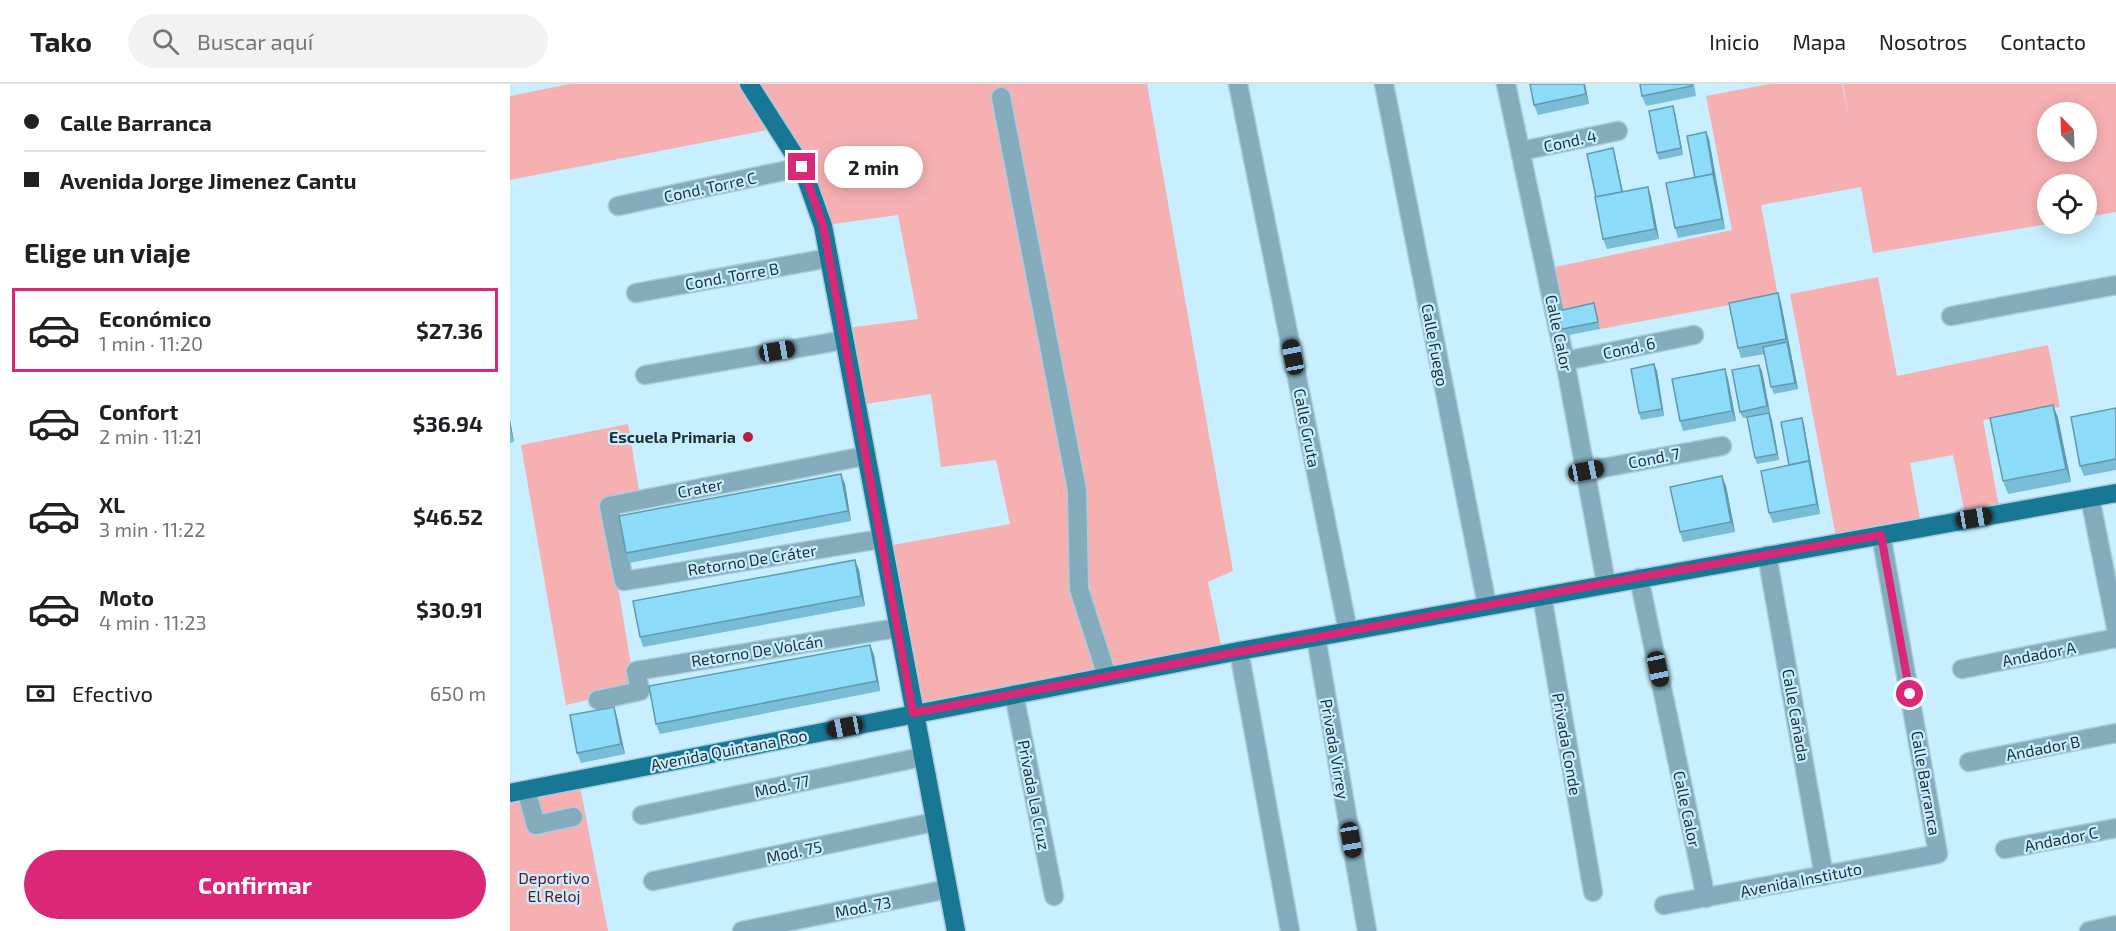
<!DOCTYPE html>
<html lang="es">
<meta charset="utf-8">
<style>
:root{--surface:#fff;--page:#f2f2f2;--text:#202124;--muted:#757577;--line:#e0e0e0;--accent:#db2777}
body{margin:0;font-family:"Exo 2",sans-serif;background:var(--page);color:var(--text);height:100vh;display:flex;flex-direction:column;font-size:22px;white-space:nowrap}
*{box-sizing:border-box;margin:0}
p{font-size:20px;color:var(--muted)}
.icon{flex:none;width:33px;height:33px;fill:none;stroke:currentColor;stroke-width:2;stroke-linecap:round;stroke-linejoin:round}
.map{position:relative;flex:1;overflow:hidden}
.sheet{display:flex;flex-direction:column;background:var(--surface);width:510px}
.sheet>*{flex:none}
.hud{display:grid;align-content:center;height:132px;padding:0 24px;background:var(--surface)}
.needle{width:39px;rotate:337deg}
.controls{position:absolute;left:1527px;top:18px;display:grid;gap:12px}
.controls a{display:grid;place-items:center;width:60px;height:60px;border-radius:50%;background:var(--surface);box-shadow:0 3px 15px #0003;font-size:30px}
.end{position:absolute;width:27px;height:27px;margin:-14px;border:8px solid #db2777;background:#fff;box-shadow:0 0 0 3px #fff}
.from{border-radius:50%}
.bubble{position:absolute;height:42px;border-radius:21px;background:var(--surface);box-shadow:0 3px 15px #0003;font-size:20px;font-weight:700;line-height:42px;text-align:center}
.car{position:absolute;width:18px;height:36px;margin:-18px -9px;border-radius:8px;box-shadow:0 0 4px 2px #0007;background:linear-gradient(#222 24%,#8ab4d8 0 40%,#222 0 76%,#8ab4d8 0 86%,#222 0)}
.hud b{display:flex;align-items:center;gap:21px;height:57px;font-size:22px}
.hud b+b{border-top:2px solid var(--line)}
.hud i{width:15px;height:15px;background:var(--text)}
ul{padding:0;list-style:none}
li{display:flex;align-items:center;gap:18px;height:84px;margin:0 12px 9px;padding:0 12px;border:3px solid transparent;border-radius:0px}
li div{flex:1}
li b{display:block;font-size:22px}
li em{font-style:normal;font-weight:700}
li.selected{border-color:var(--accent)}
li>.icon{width:54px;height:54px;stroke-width:1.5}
h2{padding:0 24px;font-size:27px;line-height:72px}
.pay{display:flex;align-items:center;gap:15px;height:66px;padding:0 24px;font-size:22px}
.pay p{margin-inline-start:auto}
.button{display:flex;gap:12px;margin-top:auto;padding:12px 24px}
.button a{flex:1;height:69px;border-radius:36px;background:var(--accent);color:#fff;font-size:24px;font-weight:700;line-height:69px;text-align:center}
header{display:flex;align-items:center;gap:36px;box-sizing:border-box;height:84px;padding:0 30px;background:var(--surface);border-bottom:2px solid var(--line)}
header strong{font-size:28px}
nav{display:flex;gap:33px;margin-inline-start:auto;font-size:21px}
.search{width:420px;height:54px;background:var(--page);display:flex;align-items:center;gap:15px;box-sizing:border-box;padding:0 21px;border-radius:33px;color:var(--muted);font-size:22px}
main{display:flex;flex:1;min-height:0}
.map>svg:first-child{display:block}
.green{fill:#f7b0b2;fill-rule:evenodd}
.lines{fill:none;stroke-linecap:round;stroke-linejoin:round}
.minor-casing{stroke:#a9ccdb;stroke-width:21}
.major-casing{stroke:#a9ccdb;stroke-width:21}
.minor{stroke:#83abbb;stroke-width:18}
.major{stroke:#177794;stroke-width:18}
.wall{fill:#78bcd6}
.shaded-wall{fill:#6299ae}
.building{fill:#8cdbf9;stroke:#6299ae;stroke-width:1.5}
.route{stroke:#db2777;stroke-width:8}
.poi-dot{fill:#b21e3b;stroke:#c7efff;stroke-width:2}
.labels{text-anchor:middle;stroke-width:4.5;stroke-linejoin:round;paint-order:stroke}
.street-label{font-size:16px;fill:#1f2e35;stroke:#c7efff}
.poi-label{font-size:16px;font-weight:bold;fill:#1f2e35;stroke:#c7efff;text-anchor:end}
.park-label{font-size:16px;fill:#641420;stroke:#c7efff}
</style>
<header>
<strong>Tako</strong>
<div class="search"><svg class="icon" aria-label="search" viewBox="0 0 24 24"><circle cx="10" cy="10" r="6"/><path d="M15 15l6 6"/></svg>Buscar aquí</div>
<nav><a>Inicio</a><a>Mapa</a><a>Nosotros</a><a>Contacto</a></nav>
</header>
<main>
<section class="sheet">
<div class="hud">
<b><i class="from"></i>Calle Barranca</b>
<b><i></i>Avenida Jorge Jimenez Cantu</b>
</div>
<h2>Elige un viaje</h2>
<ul>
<li class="selected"><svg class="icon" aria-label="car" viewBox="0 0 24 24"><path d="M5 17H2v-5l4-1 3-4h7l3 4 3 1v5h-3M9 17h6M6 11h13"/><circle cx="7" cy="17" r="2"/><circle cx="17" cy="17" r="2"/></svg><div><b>Económico</b><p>1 min · 11:20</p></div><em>$27.36</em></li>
<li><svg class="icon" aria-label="car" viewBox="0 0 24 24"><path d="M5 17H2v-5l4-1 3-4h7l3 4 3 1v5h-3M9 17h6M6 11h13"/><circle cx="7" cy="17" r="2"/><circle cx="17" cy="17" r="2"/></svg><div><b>Confort</b><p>2 min · 11:21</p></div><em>$36.94</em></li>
<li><svg class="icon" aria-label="car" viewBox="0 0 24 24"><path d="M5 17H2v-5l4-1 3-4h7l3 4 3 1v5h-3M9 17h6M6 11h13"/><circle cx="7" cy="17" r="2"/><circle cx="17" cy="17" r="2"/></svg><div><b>XL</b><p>3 min · 11:22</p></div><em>$46.52</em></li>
<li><svg class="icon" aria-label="car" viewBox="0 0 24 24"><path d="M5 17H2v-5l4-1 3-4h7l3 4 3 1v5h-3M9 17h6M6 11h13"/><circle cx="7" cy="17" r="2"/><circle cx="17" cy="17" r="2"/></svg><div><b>Moto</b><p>4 min · 11:23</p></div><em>$30.91</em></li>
</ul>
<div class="pay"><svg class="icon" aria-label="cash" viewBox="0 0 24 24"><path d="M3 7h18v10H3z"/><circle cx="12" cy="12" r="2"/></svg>Efectivo<p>650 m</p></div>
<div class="button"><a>Confirmar</a></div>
</section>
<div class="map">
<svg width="1606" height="847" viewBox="0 0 1606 847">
<rect width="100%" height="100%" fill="#c7efff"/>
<!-- green -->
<g class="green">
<polygon points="59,0 637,0 723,487 698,498 713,570 396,640 377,462 500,440 486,376 431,383 421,310 349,321 336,244 408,235 388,131 316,141 268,44 0,96 0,12"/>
<path d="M1259,0h73l7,36 -6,-36h273v128l-29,5 -1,-33h-38v40l-175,29 -12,-66 -100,18 17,91 -178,33 -4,-19 -35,8 -11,-50 182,-38 -26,-134zM1538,28h38v40h-38z"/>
<polygon points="1368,193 1387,292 1538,261 1550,323 1473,336 1490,428 1456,435 1443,371 1400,379 1411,440 1326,453 1280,210"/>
<polygon points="118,340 130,412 94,419 125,605 56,621 11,361"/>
<polygon points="68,692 98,847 0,847 0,705"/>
</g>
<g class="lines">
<!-- minor casing -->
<g class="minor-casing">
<g id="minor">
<polyline points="728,0 838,547"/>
<polyline points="874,0 977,521"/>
<polyline points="996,0 1055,277 1096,499"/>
<polyline points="491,13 567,406 569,505 597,592"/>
<polyline points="1011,67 1108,47"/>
<polyline points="108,122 292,83"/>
<polyline points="126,209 319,174"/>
<polyline points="1441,232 1606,201"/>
<polyline points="1055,277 1184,251"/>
<polyline points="135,291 334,256"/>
<polyline points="355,372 99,422 114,497 371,455"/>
<polyline points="1076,387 1212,362"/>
<polyline points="1580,414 1606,543"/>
<polyline points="1257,471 1314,792"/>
<polyline points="1129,494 1196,814"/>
<polyline points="1032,512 1083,808"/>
<polyline points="806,553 857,847"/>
<polyline points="729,567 780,847"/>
<polyline points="1452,585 1606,554"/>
<polyline points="504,610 544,812"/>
<polyline points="88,616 130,607 126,587 387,544"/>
<polyline points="1459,678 1606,649"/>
<polyline points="16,706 26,741 63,733"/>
<polyline points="132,731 412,673"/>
<polyline points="1495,765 1606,744"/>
<polyline points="143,797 424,738"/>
<polyline points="1154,821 1428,770 1371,451"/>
<polyline points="232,847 438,805"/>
<polyline points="1579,847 1606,841"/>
</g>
</g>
<!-- major casing -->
<g class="major-casing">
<g id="major">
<polyline points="239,0 292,83 313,142 446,847"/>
<polyline points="0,709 729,567 1606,409"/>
</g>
</g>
<!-- minor -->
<use href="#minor" class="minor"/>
<!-- major -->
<use href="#major" class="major"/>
</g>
<!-- wall -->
<g class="wall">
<polygon points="1075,0 1079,20 1028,31 1024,21"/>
<polygon points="1184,0 1186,12 1136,22 1132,12"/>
<polygon points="1165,29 1173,71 1149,76 1147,69"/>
<polygon points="1196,48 1199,55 1215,145 1168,154 1165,144 1185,94"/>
<polygon points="1105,71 1113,108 1138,103 1141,113 1149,155 1097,165 1093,155"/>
<polygon points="1268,209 1271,219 1288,305 1264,310 1261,303 1255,270 1231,274 1228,264"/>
<polygon points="1084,219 1090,245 1054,252 1052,245"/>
<polygon points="1144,280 1147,287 1154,332 1131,336 1129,329"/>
<polygon points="1215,285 1218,295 1226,337 1173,347 1170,337"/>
<polygon points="1252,287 1269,376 1247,380 1245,374 1237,334 1233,334 1230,328"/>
<polygon points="1543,321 1548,334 1561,398 1498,410 1493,397"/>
<polygon points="1606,324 1606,386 1574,392 1570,382"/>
<polygon points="1292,334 1294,341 1310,430 1263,439 1259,429 1279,381"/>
<polygon points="0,336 4,358 0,359"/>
<polygon points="335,400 341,437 119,479 116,469"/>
<polygon points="1216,402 1225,448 1173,458 1170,448"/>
<polygon points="349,486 355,522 133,563 130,553"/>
<polygon points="360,561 364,571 370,607 150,650 146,640"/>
<polygon points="104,623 107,633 115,670 71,679 67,669"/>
</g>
<!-- shaded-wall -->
<g class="shaded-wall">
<polygon points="1074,0 1075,0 1079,20 1076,10"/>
<polygon points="1163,22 1165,29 1173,71 1171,64"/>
<polygon points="1196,48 1199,55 1215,145 1212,135"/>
<polygon points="1103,64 1105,71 1115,118 1113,111"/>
<polygon points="1138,103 1141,113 1149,155 1145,145"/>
<polygon points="1268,209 1271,219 1288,305 1285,299"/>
<polygon points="1144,280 1147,287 1154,332 1152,325"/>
<polygon points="1249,281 1252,287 1260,329 1257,322"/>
<polygon points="1215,285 1218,295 1226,337 1222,327"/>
<polygon points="1543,321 1548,334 1561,398 1556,385"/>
<polygon points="1259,329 1262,336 1269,376 1267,370"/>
<polygon points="1292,334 1294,341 1310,430 1307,420"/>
<polygon points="0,336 4,358 0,344"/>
<polygon points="331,390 335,400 341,437 338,427"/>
<polygon points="1212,392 1216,402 1225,448 1221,438"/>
<polygon points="345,476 349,486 355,522 351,512"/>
<polygon points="360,561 364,571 370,607 367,597"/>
<polygon points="104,623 107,633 115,670 111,660"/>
</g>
<!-- building -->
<g class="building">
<polygon points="1020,0 1074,0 1076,10 1024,21"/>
<polygon points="1130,0 1182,0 1182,2 1132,12"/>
<polygon points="1163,22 1171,64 1147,69 1139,27"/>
<polygon points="1196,48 1204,94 1203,90 1185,94 1177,52"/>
<polygon points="1103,64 1112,108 1086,113 1077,70"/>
<polygon points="1203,90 1212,135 1165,144 1156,99"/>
<polygon points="1138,103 1145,145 1093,155 1085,113"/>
<polygon points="1268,209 1276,255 1228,264 1219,219"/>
<polygon points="1084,219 1088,238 1052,245 1048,227"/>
<polygon points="1277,258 1285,299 1261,303 1253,263"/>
<polygon points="1144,280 1152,325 1129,329 1121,285"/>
<polygon points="1249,281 1257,322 1230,328 1222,286"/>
<polygon points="1215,285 1222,327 1170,337 1162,295"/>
<polygon points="1543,321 1556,385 1493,397 1480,334"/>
<polygon points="1606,324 1606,375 1570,382 1561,333"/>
<polygon points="1259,329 1267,370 1245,374 1237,333"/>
<polygon points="1292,334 1300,381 1299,377 1279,381 1271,338"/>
<polygon points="1299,377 1307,420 1259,429 1251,387"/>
<polygon points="331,390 338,427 116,469 109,432"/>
<polygon points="1212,392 1221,438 1170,448 1160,403"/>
<polygon points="345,476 351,512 130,553 123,517"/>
<polygon points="360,561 367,597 146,640 139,602"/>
<polygon points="104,623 111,660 67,669 60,631"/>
</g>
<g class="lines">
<!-- route -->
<polyline class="route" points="292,83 313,141 403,629 1096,499 1371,451 1400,610"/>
</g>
<!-- markers -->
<circle class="poi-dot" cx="238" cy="353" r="6"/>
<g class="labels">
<!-- street labels -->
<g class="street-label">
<text transform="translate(1060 57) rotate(-12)" y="6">Cond. 4</text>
<text transform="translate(200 103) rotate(-12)" y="6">Cond. Torre C</text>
<text transform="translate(222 192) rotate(-10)" y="6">Cond. Torre B</text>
<text transform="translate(1049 249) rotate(78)" y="6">Calle Calor</text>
<text transform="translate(925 261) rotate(79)" y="6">Calle Fuego</text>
<text transform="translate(1119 264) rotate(-12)" y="6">Cond. 6</text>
<text transform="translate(797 344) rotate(79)" y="6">Calle Gruta</text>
<text transform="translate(1144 374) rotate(-11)" y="6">Cond. 7</text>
<text transform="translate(190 404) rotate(-11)" y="6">Crater</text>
<text transform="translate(242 476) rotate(-9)" y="6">Retorno De Cráter</text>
<text transform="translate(247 567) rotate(-9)" y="6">Retorno De Volcán</text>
<text transform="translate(1529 570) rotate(-11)" y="6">Andador A</text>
<text transform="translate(1286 631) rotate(80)" y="6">Calle Cañada</text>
<text transform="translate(1057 660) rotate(80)" y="6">Privada Conde</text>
<text transform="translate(1533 664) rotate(-11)" y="6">Andador B</text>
<text transform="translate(825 665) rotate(80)" y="6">Privada Virrey</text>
<text transform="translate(219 666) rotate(-11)" y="6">Avenida Quintana Roo</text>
<text transform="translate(1416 699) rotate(80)" y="6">Calle Barranca</text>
<text transform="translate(272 702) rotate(-12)" y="6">Mod. 77</text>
<text transform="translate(524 711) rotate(79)" y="6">Privada La Cruz</text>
<text transform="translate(1177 725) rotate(78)" y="6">Calle Calor</text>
<text transform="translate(1551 755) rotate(-11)" y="6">Andador C</text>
<text transform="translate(284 768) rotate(-12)" y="6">Mod. 75</text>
<text transform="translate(1291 796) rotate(-11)" y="6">Avenida Instituto</text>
<text transform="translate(353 823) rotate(-11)" y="6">Mod. 73</text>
</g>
<!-- poi labels -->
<g class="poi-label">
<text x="226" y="359">Escuela Primaria</text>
</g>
<!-- park labels -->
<g class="park-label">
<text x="44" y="800">Deportivo<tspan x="44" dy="18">El Reloj</tspan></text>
</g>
</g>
</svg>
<div class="controls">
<a><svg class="needle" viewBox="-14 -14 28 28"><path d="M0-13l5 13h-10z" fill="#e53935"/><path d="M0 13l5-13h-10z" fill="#757577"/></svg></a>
<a><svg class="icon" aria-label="locate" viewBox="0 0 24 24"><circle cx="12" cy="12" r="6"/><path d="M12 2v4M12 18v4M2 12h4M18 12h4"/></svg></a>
</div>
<i class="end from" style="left:1400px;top:610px"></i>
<i class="end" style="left:292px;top:83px"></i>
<div class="bubble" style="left:314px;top:62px;width:99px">2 min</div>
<i class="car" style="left:267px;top:267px;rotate:80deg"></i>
<i class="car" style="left:783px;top:273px;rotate:349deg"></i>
<i class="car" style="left:1076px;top:387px;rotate:79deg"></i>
<i class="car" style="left:1464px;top:434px;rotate:80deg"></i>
<i class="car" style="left:1148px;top:585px;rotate:168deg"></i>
<i class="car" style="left:335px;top:643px;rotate:259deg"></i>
<i class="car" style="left:841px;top:756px;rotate:170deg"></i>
</div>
</main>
